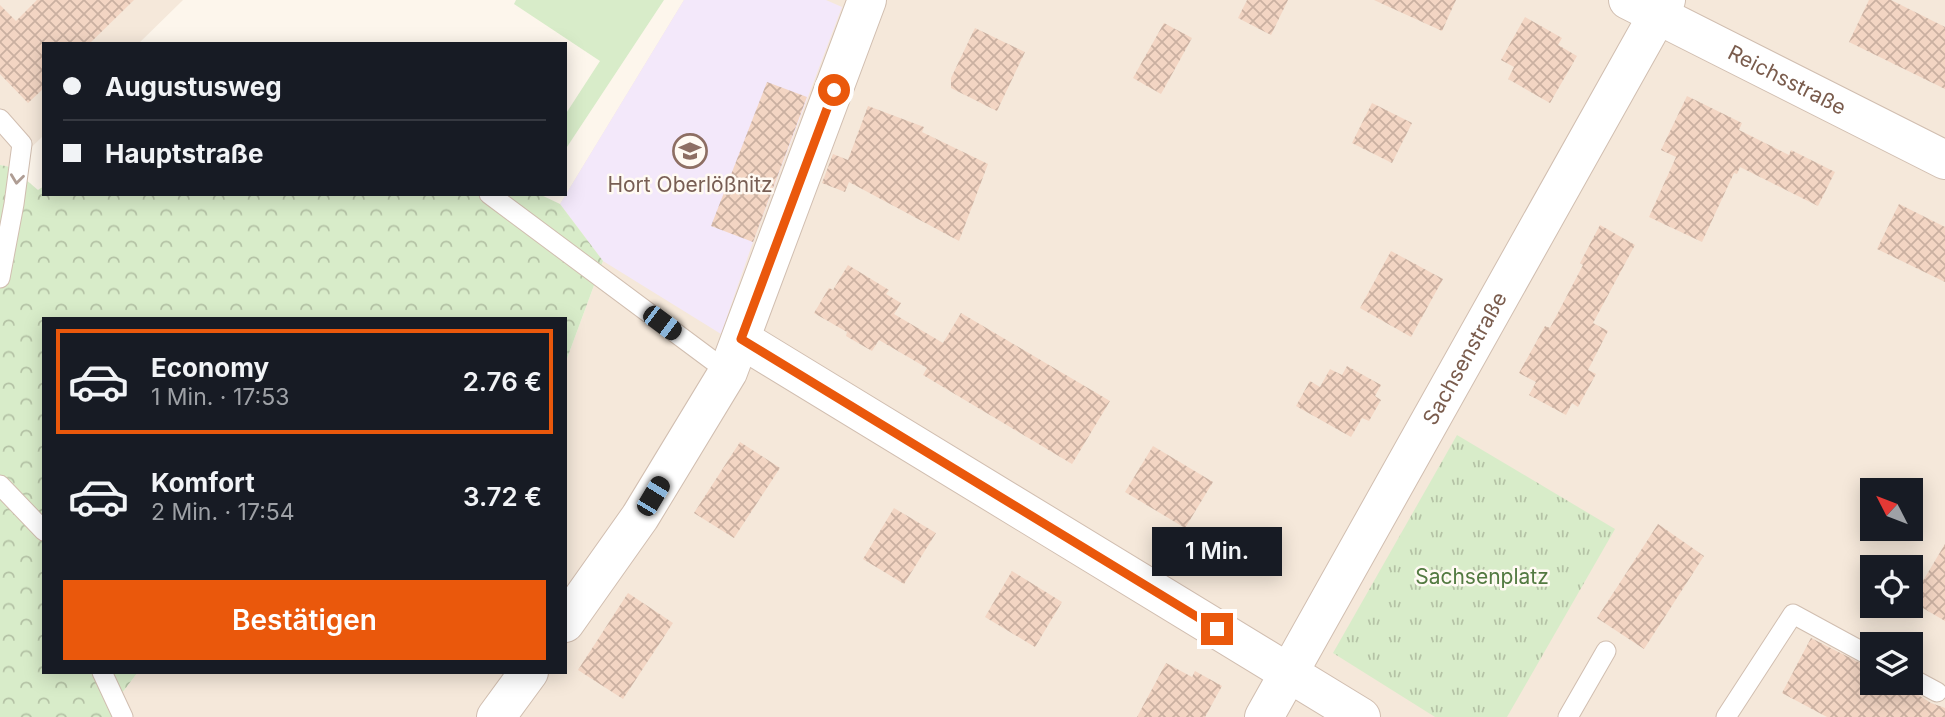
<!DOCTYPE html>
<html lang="de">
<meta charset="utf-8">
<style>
:root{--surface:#171b24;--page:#242831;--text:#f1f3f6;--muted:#9ea1a6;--line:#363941;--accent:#ea580c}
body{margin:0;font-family:Inter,sans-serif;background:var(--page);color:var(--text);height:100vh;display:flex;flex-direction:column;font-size:26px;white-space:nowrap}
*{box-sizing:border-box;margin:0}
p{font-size:23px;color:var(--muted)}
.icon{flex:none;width:38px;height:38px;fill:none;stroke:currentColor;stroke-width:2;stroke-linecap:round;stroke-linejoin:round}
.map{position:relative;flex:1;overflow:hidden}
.panel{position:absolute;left:42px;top:317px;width:525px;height:357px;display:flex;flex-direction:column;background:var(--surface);border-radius:0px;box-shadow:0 4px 18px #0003}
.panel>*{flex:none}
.banner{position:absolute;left:42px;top:42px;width:525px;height:154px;border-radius:0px;box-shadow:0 4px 18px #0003;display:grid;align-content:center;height:154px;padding:0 21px;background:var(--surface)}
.needle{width:46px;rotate:312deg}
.fabs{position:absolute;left:1860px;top:478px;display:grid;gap:14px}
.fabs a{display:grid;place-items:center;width:63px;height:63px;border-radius:0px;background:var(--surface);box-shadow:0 4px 18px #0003;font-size:35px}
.end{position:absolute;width:32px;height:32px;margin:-16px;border:9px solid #ea580c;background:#fff;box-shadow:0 0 0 4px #fff}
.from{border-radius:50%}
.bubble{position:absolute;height:49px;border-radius:0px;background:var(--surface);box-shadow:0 4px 18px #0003;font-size:23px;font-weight:600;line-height:49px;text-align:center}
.car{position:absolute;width:21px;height:42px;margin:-21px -10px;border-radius:9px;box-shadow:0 0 5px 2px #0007;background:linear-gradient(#222 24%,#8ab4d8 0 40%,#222 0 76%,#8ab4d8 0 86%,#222 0)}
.banner b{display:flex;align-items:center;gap:24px;height:66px;font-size:26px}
.banner b+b{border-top:2px solid var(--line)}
.banner i{width:18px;height:18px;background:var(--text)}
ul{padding:12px 0 0;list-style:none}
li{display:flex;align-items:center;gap:21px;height:105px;margin:0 14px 10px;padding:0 7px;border:4px solid transparent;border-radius:0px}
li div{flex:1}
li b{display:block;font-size:26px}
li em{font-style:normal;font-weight:600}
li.on{border-color:var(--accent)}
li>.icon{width:63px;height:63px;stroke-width:1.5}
.primary-button{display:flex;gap:14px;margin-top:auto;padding:14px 21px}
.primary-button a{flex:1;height:80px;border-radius:0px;background:var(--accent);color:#fff;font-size:28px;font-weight:600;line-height:80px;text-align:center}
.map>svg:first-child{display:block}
.residential{fill:#f5e8da;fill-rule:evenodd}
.education{fill:#f3e8fa}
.grass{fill:#d8ecc9}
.forest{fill:url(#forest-crowns)}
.park{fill:url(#park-tufts)}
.building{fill:url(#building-cross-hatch)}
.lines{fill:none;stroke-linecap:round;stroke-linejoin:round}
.service-casing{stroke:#d1beb0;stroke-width:21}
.minor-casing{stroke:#d1beb0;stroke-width:40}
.service{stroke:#fff;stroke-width:19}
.minor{stroke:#fff;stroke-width:38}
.oneway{stroke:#af9d94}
.route{stroke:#ea580c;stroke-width:9}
.labels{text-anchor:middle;stroke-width:5;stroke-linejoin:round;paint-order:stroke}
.street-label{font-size:21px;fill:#7a5c4d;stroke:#fffaf3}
.education-label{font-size:21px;fill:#785e54;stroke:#fffaf3}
.park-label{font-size:21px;fill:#537a41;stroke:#fffaf3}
</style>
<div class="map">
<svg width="1945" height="717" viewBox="0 0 1945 717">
<defs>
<pattern id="forest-crowns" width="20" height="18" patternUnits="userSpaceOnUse" patternTransform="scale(1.75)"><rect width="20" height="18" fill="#d8ecc9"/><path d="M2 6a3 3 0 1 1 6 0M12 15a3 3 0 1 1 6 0" fill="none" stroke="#b4c2a5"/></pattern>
<pattern id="park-tufts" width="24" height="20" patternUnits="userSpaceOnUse" patternTransform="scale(1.75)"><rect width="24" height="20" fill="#d8ecc9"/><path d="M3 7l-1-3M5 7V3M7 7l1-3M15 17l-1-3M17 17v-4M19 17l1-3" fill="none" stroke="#b4c2a5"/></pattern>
<pattern id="building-cross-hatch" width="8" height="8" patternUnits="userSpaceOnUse" patternTransform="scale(1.75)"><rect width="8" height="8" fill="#f3d5c3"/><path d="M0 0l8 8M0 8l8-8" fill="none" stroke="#cab0a1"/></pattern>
</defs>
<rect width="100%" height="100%" fill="#fdf6ec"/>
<!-- residential -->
<g class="residential">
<polygon points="0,0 183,0 138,44 44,44 44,135 11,167 0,165"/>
<path d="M684,0h1261v717h-1815l-8,-24 16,-21h427v-308l38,-103 -43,-57zM1872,490h39v38h-39zM1872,567h39v39h-39zM1872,644h39v38h-39z"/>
</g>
<!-- education -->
<polygon class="education" points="684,0 826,0 842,7 753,242 721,334 603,261 560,204"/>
<!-- grass -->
<polygon class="grass" points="516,0 664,0 565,150 565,115 600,61 514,4"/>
<!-- forest -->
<polygon class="forest" points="0,165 11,167 38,190 44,186 44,194 539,194 560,204 603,261 565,364 565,318 44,318 44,672 138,672 122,693 130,717 0,717"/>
<!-- park -->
<polygon class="park" points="1457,435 1615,529 1507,717 1435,717 1333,653"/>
<!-- building -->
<g class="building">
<polygon points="37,0 134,0 89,44 44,44 44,88 28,103 0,74 0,5 16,21"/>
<polygon points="1247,0 1288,0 1271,35 1238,18"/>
<polygon points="1374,0 1456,0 1442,31"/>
<polygon points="1869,0 1891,0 1945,27 1945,89 1849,42"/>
<polygon points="1525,17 1562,38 1558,45 1577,56 1550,103 1508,79 1514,67 1501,60"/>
<polygon points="1164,23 1192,38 1161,94 1133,78"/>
<polygon points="975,28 1025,52 997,111 951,88 951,78"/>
<polygon points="767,82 807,97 753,242 711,226"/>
<polygon points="1687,96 1742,123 1739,130 1789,155 1791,150 1835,172 1818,206 1740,167 1737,174 1734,173 1702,242 1649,217 1676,157 1661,150"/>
<polygon points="1372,103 1412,123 1392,163 1352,143"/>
<polygon points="868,106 924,127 922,132 988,164 959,241 849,182 845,192 822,183 833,154 848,160"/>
<polygon points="1899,204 1945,227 1945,282 1877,249"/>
<polygon points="1600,225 1635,245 1593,323 1608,331 1588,370 1596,374 1578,407 1572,403 1566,415 1529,395 1536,382 1519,373 1545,326 1550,328 1583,265 1580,263"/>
<polygon points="1391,251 1443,279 1411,337 1360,308"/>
<polygon points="848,265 889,290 886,294 901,303 894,314 943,343 961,313 1110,401 1072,464 923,375 927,368 879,340 872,351 846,336 847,332 814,313 829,288 833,290"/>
<polygon points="1347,366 1381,385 1375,396 1381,400 1369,421 1362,418 1351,437 1296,406 1310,381 1320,387 1330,369 1342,375"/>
<polygon points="740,442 780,468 734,538 694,513"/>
<polygon points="1153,446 1213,482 1185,528 1125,492"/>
<polygon points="894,508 936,533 904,584 863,559"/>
<polygon points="1658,524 1704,556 1644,649 1597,618"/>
<polygon points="1945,544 1945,621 1911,601"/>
<polygon points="1012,571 1062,602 1035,647 985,617"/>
<polygon points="628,593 673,623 623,699 578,670"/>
<polygon points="1811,638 1872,669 1872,682 1898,682 1931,703 1945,708 1945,717 1827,717 1782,693"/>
<polygon points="1166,663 1192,677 1195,671 1222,686 1205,717 1137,717"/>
</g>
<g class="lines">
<!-- service casing -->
<g class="service-casing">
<g id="service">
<polyline points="0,119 22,144 14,204 0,278"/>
<polyline points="489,194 728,372"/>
<polyline points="0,485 44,531"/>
<polyline points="102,672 123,717"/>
<polyline points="1911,678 1937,692"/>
<polyline points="1568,717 1606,651"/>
<polyline points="1726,717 1793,614 1872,657"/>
</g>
</g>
<!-- minor casing -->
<g class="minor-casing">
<g id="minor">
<path id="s1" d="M1628,0l317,160"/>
<polyline points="741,339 1361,717"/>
<polyline points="565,623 640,517 728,372 867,0"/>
<polyline points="496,717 529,672"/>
<path id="s2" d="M1264,717l402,-717"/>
</g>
</g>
<!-- service -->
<use href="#service" class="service"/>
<!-- minor -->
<use href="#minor" class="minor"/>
</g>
<!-- one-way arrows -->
<defs><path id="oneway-chevron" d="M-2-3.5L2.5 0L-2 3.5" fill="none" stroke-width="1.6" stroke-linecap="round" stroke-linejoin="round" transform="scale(1.75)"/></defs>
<use class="oneway" href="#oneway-chevron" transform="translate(17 179) rotate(97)"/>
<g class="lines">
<!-- route -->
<polyline class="route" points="834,90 741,339 1217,629"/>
</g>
<!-- icons -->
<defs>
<g id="school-ring" transform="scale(1.75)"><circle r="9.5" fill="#fffaf3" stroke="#8d6e63" stroke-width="1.5"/><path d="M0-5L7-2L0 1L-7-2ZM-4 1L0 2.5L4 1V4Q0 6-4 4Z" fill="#8d6e63"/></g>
</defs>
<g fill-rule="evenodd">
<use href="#school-ring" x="690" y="151"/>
</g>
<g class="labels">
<!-- street labels -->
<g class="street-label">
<text dy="7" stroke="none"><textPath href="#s1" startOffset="178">Reichsstraße</textPath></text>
<text dy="7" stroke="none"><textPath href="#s2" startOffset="411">Sachsenstraße</textPath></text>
</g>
<!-- education labels -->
<g class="education-label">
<text x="690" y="192">Hort Oberlößnitz</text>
</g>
<!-- park labels -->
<g class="park-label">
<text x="1482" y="584">Sachsenplatz</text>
</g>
</g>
</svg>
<div class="fabs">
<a><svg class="needle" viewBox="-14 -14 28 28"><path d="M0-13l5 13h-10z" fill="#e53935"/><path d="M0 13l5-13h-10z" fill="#9ea1a6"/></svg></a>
<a><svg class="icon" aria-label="locate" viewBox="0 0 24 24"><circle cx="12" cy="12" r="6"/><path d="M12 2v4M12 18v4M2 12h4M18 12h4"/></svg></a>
<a><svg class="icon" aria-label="layers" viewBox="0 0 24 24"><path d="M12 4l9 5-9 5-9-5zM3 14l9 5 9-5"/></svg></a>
</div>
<i class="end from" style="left:834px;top:90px"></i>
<i class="end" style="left:1217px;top:629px"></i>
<div class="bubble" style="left:1152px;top:527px;width:130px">1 Min.</div>
<i class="car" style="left:662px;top:323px;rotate:127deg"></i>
<i class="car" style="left:653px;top:496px;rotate:31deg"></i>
<div class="banner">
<b><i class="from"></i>Augustusweg</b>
<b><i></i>Hauptstraße</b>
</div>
<section class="panel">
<ul>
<li class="on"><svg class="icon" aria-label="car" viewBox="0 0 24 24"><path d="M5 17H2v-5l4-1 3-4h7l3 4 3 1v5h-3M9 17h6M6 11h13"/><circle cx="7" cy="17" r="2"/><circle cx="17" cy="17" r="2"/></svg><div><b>Economy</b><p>1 Min. · 17:53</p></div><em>2.76 €</em></li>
<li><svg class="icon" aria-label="car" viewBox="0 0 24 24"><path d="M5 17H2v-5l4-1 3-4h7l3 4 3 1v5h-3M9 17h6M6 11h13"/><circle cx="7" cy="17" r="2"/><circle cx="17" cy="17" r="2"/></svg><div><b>Komfort</b><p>2 Min. · 17:54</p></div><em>3.72 €</em></li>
</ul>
<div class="primary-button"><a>Bestätigen</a></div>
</section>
</div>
